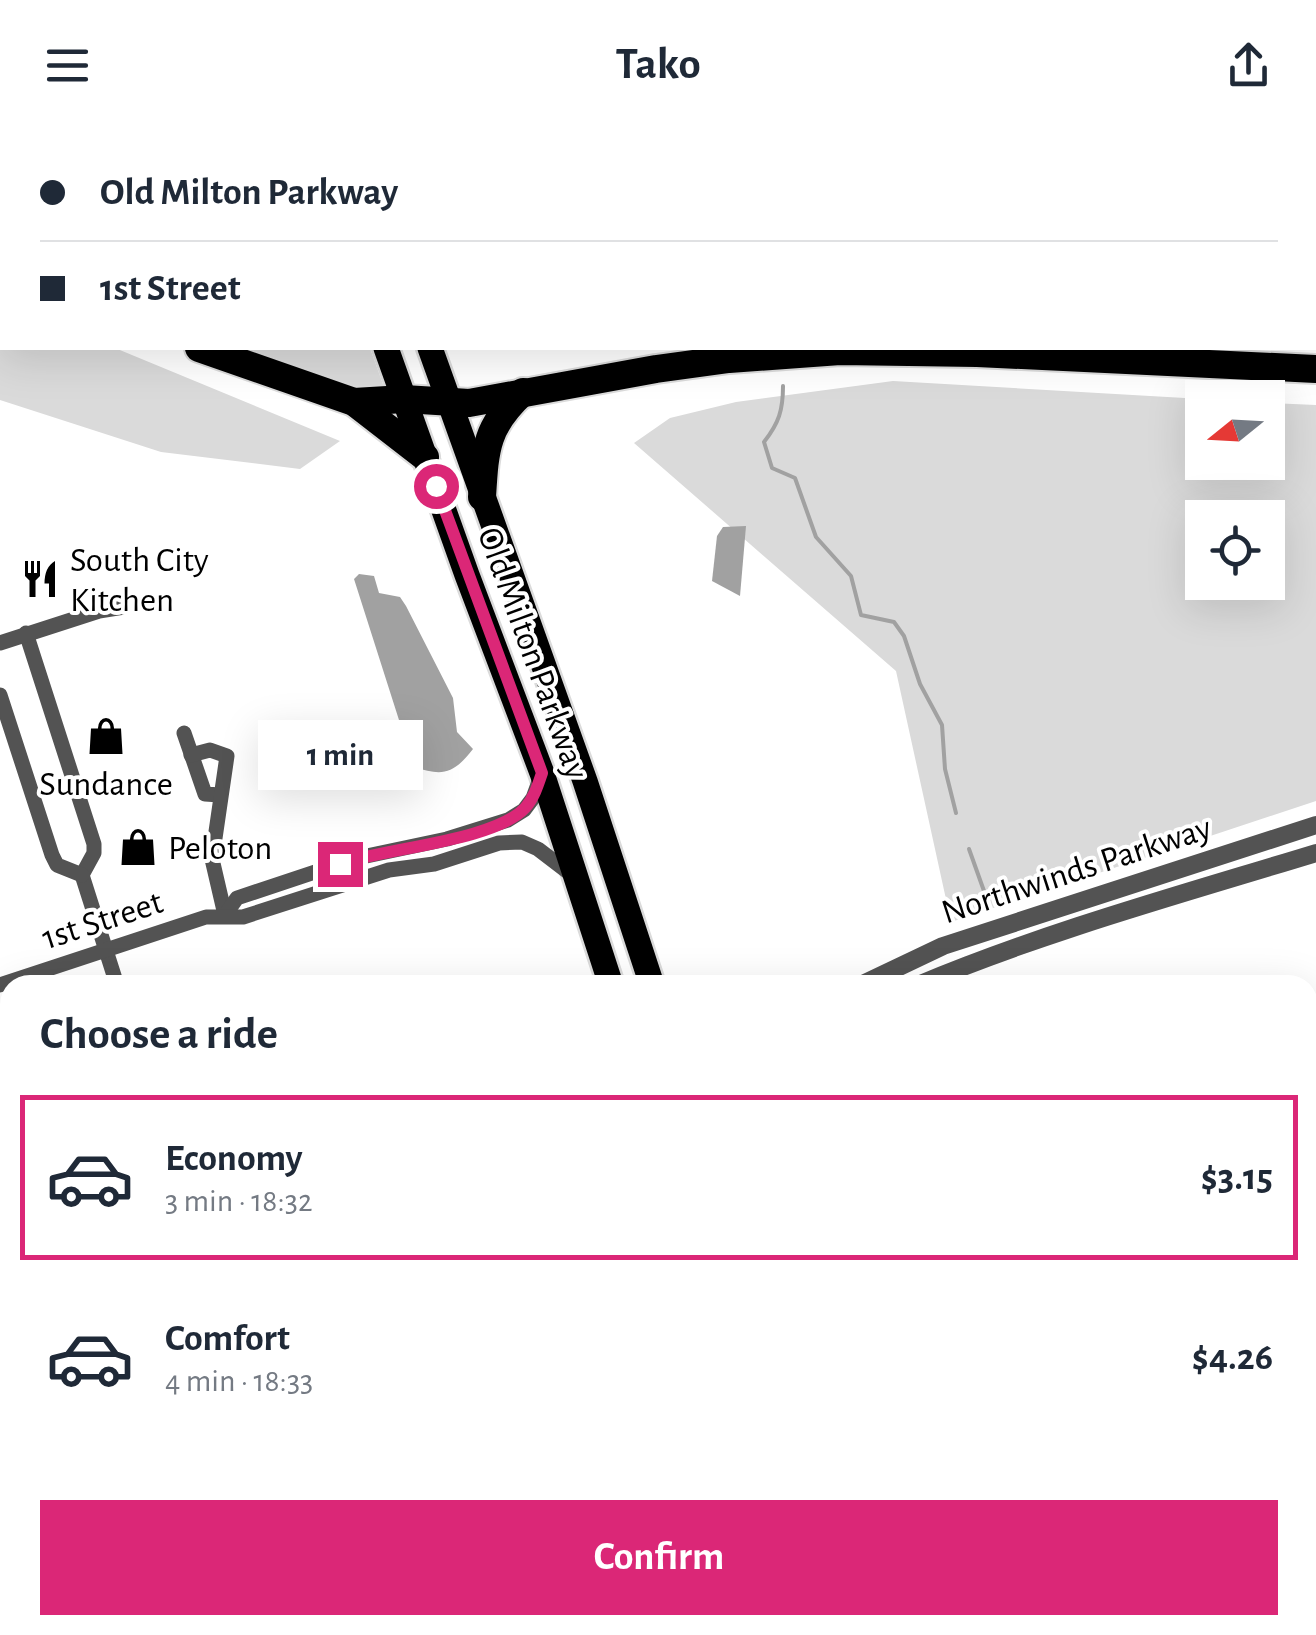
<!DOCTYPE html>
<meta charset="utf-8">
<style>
:root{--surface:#fff;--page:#f2f2f3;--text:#1f2937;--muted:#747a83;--line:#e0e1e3;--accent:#db2777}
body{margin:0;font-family:"Alegreya Sans",sans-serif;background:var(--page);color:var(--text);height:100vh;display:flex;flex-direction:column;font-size:38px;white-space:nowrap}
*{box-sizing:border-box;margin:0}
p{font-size:32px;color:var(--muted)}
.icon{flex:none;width:55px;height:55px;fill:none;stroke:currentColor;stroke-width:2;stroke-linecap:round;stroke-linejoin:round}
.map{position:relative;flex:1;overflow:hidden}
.side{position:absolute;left:0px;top:845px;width:1318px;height:660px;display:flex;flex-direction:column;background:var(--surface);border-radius:30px 30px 0 0;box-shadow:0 10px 40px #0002}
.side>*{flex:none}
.guide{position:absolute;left:0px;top:0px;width:1318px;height:220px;box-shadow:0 10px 40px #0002;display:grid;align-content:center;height:220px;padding:0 40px;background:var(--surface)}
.needle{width:65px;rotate:252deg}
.controls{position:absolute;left:1185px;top:250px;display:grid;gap:20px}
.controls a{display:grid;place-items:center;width:100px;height:100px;border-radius:0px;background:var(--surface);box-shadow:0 10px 40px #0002;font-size:50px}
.end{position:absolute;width:45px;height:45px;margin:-22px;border:12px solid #db2777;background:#fff;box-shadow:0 0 0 5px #fff}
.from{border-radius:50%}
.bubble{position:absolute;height:70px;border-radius:0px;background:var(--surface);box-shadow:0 10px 40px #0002;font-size:32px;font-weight:700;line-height:70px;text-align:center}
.guide b{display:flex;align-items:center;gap:35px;height:95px;font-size:38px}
.guide b+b{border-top:2px solid var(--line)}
.guide i{width:25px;height:25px;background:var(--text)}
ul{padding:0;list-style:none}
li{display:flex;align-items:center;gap:30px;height:165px;margin:0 20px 15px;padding:0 20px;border:5px solid transparent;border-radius:0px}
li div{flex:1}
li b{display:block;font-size:38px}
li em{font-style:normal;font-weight:700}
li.selected{border-color:var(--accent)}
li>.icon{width:90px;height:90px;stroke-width:1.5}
h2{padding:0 40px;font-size:45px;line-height:120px}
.button{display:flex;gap:20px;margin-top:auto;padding:20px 40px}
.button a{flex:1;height:115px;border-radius:0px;background:var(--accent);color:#fff;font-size:40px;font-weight:700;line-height:115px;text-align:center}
header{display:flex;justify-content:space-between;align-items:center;height:130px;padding:0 40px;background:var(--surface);font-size:45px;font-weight:700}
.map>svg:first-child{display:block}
.green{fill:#dadada;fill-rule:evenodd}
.water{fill:#a1a1a1}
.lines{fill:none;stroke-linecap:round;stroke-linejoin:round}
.stream{stroke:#a1a1a1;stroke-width:4}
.trunk-casing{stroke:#dbdbdb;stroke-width:30}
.motorway-casing{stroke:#dbdbdb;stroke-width:32}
.minor{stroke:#535353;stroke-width:15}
.tertiary{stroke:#535353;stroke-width:18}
.trunk{stroke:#000;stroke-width:25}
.motorway{stroke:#000;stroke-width:28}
.route{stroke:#db2777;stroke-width:12}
.labels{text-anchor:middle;stroke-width:8;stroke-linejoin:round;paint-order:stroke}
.poi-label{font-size:35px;fill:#000;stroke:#fff;text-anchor:start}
.street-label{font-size:35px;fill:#000;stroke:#fff}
</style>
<header><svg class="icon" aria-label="menu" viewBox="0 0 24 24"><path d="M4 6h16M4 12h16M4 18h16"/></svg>Tako<svg class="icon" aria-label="share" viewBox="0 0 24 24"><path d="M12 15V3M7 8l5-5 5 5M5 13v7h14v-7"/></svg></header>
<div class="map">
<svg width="1316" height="1505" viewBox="0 0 1316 1505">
<rect width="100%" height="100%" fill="#fff"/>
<!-- green -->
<g class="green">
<polygon points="572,0 1277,0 580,2"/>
<polygon points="0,184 2,218 115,218 340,311 300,339 161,322 0,270"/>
<polygon points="246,218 370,218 384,257 360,260"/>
<path d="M893,251l309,18v63h66v-59l48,2v396l-365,121 -55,-251 -262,-228 36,-25 66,-16zM1202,388h66v64h-66z"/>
</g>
<!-- water -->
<g class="water">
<polygon points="746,396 740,466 712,451 717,406 723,397"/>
<path d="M359,444l15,2 5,17 21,4 6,9 47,92 4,34 16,17c-20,26 -31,27 -59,18l-60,-188z"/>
</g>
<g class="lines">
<!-- stream -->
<g class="stream">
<polyline points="800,0 800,2"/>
<path d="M783,256c0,24 -4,37 -19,56l8,26 23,10 21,59 35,39 10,39 33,7 10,14 16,48 22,41 3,44 11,44"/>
<polyline points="969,719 984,761"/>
</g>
<!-- trunk casing -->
<g class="trunk-casing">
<g id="trunk">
<polyline points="307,0 308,2"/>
<polyline points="352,0 353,2"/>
<polyline points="386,218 467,445 542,643 611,855"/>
<polyline points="430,218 585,651 652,855"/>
<polyline points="770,1495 772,1505"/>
<polyline points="810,1495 812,1505"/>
</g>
</g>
<!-- motorway casing -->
<g class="motorway-casing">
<g id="motorway">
<polyline points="518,0 525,2"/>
<polyline points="84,2 102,0"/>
<polyline points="0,10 2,10"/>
<polyline points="0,51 2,51"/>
<polyline points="0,104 2,104"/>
<polyline points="0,160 2,160"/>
<polyline points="1315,182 1316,182"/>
<polyline points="199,218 354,272 425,327"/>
<polyline points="354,272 404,269 469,273 656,239 729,229 840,221 977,223 1316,239"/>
<path d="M482,367c3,-49 4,-71 41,-105"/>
</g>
</g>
<!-- minor -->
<g class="minor">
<polyline points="26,503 94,714 94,723 82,745 117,855"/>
<polyline points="0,513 99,481 124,477"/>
<polyline points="0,565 52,725 57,735 82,745"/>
<polyline points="184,603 205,664 220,665"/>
<polyline points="191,625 210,620 227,626 212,729 225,785"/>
<polyline points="225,785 237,768 357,728 447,709 508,690 524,680 533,668 541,646"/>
<polyline points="0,855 206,787 243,787 389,740 434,734 499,713 522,712 538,719 572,745"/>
<polyline points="0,884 10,915"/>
<polyline points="0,1006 10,1003"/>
<polyline points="209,1495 212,1505"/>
<polyline points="326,1495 329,1505"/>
<polyline points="540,1495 543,1505"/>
<polyline points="183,1497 189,1495"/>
<polyline points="445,1505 477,1495"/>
</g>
<!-- tertiary -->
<g class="tertiary">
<polyline points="861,855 943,816 1316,695"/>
<path d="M918,855c129,-54 264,-91 398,-132"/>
</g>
<!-- trunk -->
<use href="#trunk" class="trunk"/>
<!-- motorway -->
<use href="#motorway" class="motorway"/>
</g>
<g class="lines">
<!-- route -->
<path class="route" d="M340,734c46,-16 154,-23 185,-56 9,-10 13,-23 17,-35l-106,-287"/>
</g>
<!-- icons -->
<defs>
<g id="restaurant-bare" transform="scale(3)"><path d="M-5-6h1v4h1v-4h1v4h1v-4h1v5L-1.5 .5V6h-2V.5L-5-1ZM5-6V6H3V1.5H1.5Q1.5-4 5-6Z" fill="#000" stroke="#fff" stroke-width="2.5" paint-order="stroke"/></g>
<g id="shop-bare" transform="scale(3)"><path d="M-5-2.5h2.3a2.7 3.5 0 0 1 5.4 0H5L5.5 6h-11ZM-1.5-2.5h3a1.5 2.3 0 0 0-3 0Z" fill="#000" stroke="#fff" stroke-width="2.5" paint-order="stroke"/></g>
</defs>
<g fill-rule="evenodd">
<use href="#restaurant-bare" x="40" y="449"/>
<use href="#shop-bare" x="106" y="606"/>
<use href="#shop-bare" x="138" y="717"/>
</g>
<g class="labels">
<!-- poi labels -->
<g class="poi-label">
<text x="70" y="441">South City<tspan x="70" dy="40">Kitchen</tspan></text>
<text x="106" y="665" text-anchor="middle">Sundance</text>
<text x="168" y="729">Peloton</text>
</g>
<!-- street labels -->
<g class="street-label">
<text transform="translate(534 523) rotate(70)" y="12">Old Milton Parkway</text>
<text transform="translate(1076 739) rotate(-18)" y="12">Northwinds Parkway</text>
<text transform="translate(102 789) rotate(-18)" y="12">1st Street</text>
</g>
</g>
</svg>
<div class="controls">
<a><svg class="needle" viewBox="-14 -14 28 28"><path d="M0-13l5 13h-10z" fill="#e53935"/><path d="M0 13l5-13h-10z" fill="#747a83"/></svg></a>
<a><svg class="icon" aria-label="locate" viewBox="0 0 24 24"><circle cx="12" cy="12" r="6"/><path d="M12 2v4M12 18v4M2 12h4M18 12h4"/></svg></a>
</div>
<i class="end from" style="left:436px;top:356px"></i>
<i class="end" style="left:340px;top:734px"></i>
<div class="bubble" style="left:258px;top:590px;width:165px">1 min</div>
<div class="guide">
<b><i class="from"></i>Old Milton Parkway</b>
<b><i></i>1st Street</b>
</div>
<section class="side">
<h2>Choose a ride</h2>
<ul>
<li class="selected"><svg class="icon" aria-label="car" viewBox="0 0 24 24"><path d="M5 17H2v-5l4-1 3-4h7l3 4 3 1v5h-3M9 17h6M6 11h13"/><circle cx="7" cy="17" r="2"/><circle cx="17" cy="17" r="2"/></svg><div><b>Economy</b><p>3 min · 18:32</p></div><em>$3.15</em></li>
<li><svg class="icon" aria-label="car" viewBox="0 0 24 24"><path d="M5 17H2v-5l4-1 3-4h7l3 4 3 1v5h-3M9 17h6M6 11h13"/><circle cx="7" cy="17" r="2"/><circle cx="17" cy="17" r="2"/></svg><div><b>Comfort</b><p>4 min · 18:33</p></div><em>$4.26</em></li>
</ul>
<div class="button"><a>Confirm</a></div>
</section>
</div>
